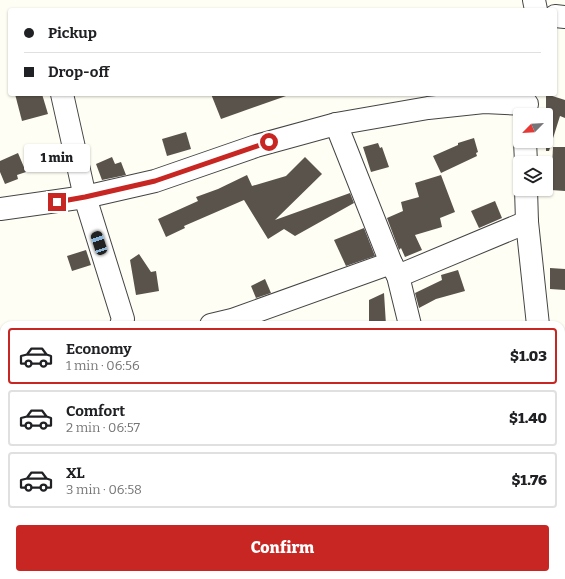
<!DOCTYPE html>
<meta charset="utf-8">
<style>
:root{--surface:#fff;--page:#f2f2f2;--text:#202124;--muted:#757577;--line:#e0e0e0;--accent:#c72622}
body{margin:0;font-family:Bitter,serif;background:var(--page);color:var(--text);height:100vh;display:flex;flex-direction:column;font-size:15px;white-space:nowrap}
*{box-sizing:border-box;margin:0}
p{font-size:13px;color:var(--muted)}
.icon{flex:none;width:22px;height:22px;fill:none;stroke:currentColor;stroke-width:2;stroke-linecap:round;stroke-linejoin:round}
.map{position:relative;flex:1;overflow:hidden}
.drawer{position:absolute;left:0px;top:321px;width:565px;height:258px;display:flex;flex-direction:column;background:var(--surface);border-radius:12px 12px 0 0;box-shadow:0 1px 3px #0004}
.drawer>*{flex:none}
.top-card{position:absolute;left:8px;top:8px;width:549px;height:88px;border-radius:4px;box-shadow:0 1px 3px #0004;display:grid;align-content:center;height:88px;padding:0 16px;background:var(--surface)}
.needle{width:26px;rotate:246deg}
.controls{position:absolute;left:513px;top:108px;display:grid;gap:8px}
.controls a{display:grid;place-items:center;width:40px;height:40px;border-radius:4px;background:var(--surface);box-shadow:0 1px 3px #0004;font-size:20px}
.end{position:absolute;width:18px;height:18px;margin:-9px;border:5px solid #c72622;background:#fff;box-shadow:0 0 0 2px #fff}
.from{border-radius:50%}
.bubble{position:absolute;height:28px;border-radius:4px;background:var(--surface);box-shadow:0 1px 3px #0004;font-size:13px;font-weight:800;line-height:28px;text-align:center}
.car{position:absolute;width:12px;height:24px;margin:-12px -6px;border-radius:5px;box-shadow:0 0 3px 1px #0007;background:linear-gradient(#222 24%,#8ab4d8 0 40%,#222 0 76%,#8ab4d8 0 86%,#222 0)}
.top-card b{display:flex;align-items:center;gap:14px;height:38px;font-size:15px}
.top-card b+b{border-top:1px solid var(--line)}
.top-card i{width:10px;height:10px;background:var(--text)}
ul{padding:7px 0 0;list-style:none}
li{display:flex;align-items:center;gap:12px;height:56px;margin:0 8px 6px;padding:0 8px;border:2px solid var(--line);border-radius:4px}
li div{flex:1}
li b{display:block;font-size:15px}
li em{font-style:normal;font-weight:800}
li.active{border-color:var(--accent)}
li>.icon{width:36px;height:36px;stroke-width:1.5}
.button{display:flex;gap:8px;margin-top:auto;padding:8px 16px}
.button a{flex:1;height:46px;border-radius:4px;background:var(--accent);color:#fff;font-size:16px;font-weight:800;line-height:46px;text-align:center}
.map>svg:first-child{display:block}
.building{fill:#5a534c}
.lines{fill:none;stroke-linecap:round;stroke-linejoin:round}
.minor-casing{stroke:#444;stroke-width:24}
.minor{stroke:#fff;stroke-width:22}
.route{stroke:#c72622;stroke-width:5}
</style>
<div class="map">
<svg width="565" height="579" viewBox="0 0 565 579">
<rect width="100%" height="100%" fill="#fffef4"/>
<!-- building -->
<g class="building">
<polygon points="15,94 42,94 48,114 22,121"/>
<polygon points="211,94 285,94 286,96 221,119"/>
<polygon points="546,94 565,100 565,118 560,116 549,151 546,151"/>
<polygon points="186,132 191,149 167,156 162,139"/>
<polygon points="474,138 478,152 476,153 477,156 441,173 433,156 458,145 458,143"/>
<polygon points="378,143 380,148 382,147 389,167 371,172 363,147"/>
<polygon points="55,147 63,166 49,171 47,166 44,168 38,154"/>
<polygon points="553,147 565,147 565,191 551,190"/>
<polygon points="18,153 26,172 17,175 18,179 5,184 0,172 0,161"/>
<polygon points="112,157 115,164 121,162 126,175 102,180 96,164"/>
<polygon points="305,157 322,174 275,220 350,193 354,203 295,236 284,229 268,239 244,200 184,226 185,228 166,237 158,219 198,201 196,197 218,189 247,175 252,186 286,176"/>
<polygon points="441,175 455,212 440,218 442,227 415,235 422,250 405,257 401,248 399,250 387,218 403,211 401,202 419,197 415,183"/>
<polygon points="495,201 502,218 479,228 471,211"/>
<polygon points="364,228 375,256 346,266 334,240"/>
<polygon points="86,250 91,265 72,271 67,256"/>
<polygon points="139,254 151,272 156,271 159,291 136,295 130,260"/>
<polygon points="550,268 565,269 565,290 550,289"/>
<polygon points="458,270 465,291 436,299 419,308 415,293 442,280 441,275"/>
<polygon points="265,279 271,293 256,298 251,286"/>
<polygon points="384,293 386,325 369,325 369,300"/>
</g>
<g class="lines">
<!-- minor casing -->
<g class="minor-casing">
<g id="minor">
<polyline points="534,0 536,10"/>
<polyline points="555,16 565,17"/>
<polyline points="62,94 85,197 123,319 121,325"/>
<polyline points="336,124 391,263 398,276 410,325"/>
<polyline points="525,141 526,163"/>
<polyline points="526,189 527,222 538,325"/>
<polyline points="0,209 85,197 155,181 256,146 336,124 428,108 484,102 527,104"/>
<polyline points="398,276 527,222"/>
<polyline points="211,325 232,320 391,263"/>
<polyline points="0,397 4,395"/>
<polyline points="561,464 565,464"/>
<polyline points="18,579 21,575"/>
</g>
</g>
<!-- minor -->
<use href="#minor" class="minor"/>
</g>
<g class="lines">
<!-- route -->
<polyline class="route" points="57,202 85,197 155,181 269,142"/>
</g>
</svg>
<div class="controls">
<a><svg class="needle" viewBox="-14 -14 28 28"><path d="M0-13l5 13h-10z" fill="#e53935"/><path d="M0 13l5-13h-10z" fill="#757577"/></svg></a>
<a><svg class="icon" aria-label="layers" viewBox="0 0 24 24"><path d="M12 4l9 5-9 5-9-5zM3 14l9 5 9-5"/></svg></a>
</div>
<i class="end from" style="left:269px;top:142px"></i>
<i class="end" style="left:57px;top:202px"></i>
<div class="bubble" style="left:24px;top:144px;width:66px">1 min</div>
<i class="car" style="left:99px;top:243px;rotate:342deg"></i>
<div class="top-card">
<b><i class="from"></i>Pickup</b>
<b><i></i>Drop-off</b>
</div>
<section class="drawer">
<ul>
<li class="active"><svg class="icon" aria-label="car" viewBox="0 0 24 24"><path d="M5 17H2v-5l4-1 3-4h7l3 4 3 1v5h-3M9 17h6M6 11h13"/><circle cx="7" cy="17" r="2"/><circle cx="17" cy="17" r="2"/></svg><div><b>Economy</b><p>1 min · 06:56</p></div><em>$1.03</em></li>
<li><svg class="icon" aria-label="car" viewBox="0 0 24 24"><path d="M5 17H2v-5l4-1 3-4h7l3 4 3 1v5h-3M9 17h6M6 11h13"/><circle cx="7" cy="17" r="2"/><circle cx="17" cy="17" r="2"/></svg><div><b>Comfort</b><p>2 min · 06:57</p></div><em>$1.40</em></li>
<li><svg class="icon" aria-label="car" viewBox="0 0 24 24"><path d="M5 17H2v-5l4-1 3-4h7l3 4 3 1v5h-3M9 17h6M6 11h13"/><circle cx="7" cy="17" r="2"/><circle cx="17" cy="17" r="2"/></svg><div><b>XL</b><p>3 min · 06:58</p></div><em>$1.76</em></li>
</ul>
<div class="button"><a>Confirm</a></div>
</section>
</div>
